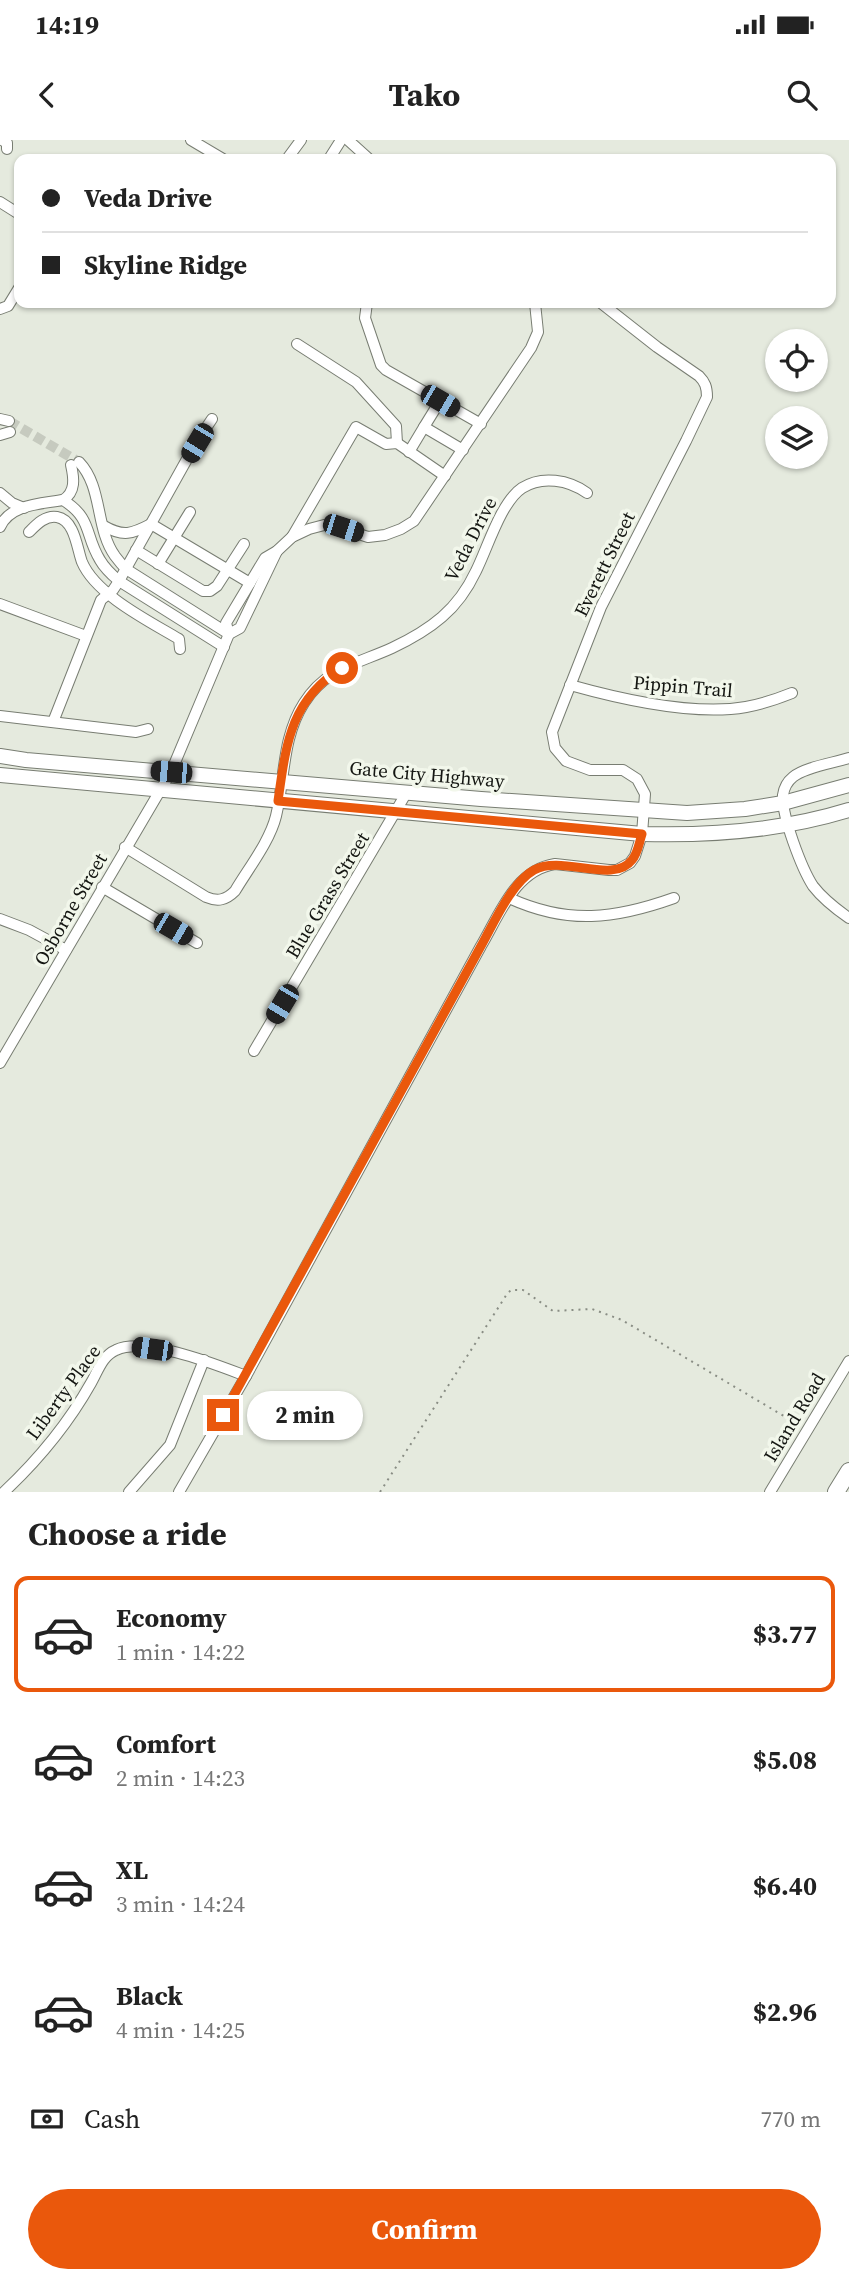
<!DOCTYPE html>
<meta charset="utf-8">
<style>
:root{--surface:#fff;--page:#f2f2f2;--text:#222;--muted:#767676;--line:#e0e0e0;--accent:#ea580c}
body{margin:0;font-family:"Source Serif 4",serif;background:var(--page);color:var(--text);height:100vh;display:flex;flex-direction:column;font-size:26px;white-space:nowrap}
*{box-sizing:border-box;margin:0}
p{font-size:23px;color:var(--muted)}
.icon{flex:none;width:38px;height:38px;fill:none;stroke:currentColor;stroke-width:2;stroke-linecap:round;stroke-linejoin:round}
.map{position:relative;height:1352px;overflow:hidden}
.panel{display:flex;flex-direction:column;background:var(--surface);flex:1}
.panel>*{flex:none}
.top-card{position:absolute;left:14px;top:14px;width:822px;height:154px;border-radius:14px;box-shadow:0 2px 5px #0004;display:grid;align-content:center;height:154px;padding:0 28px;background:var(--surface)}
.tools{position:absolute;left:765px;top:189px;display:grid;gap:14px}
.tools a{display:grid;place-items:center;width:63px;height:63px;border-radius:50%;background:var(--surface);box-shadow:0 2px 5px #0004;font-size:35px}
.end{position:absolute;width:32px;height:32px;margin:-16px;border:9px solid #ea580c;background:#fff;box-shadow:0 0 0 4px #fff}
.from{border-radius:50%}
.bubble{position:absolute;height:49px;border-radius:24px;background:var(--surface);box-shadow:0 2px 5px #0004;font-size:23px;font-weight:700;line-height:49px;text-align:center}
.car{position:absolute;width:21px;height:42px;margin:-21px -10px;border-radius:9px;box-shadow:0 0 5px 2px #0007;background:linear-gradient(#222 24%,#8ab4d8 0 40%,#222 0 76%,#8ab4d8 0 86%,#222 0)}
.top-card b{display:flex;align-items:center;gap:24px;height:66px;font-size:26px}
.top-card b+b{border-top:2px solid var(--line)}
.top-card i{width:18px;height:18px;background:var(--text)}
ul{padding:0;list-style:none}
li{display:flex;align-items:center;gap:21px;height:116px;margin:0 14px 10px;padding:0 14px;border:4px solid transparent;border-radius:14px}
li div{flex:1}
li b{display:block;font-size:26px}
li em{font-style:normal;font-weight:700}
li.selected{border-color:var(--accent)}
li>.icon{width:63px;height:63px;stroke-width:1.5}
h2{padding:0 28px;font-size:32px;line-height:84px}
.pay{display:flex;align-items:center;gap:18px;height:77px;padding:0 28px;font-size:26px}
.pay p{margin-inline-start:auto}
.primary-button{display:flex;gap:14px;margin-top:auto;padding:14px 28px}
.primary-button a{flex:1;height:80px;border-radius:42px;background:var(--accent);color:#fff;font-size:28px;font-weight:700;line-height:80px;text-align:center}
.status{display:flex;justify-content:space-between;align-items:center;height:49px;padding:0 35px;background:var(--surface);direction:ltr}
.status svg{height:19px;fill:currentColor}
header{display:flex;justify-content:space-between;align-items:center;height:91px;padding:0 28px;background:var(--surface);font-size:32px;font-weight:700}
.map>svg:first-child{display:block}
.lines{fill:none;stroke-linecap:round;stroke-linejoin:round}
.minor-tunnel{stroke:#c6cabf;stroke-width:10;stroke-dasharray:10 5;stroke-linecap:butt}
.minor-casing{stroke:#787d72;stroke-width:12}
.major-casing{stroke:#787d72;stroke-width:16}
.highway-casing{stroke:#787d72;stroke-width:18}
.path{stroke:#898d84;stroke-width:2;stroke-dasharray:2 5;stroke-linecap:butt}
.minor{stroke:#fff;stroke-width:10}
.major{stroke:#fff;stroke-width:14}
.highway{stroke:#fff;stroke-width:16}
.route{stroke:#ea580c;stroke-width:9}
.labels{text-anchor:middle;stroke-width:7;stroke-linejoin:round;paint-order:stroke}
.street-label{font-size:19px;fill:#141612;stroke:#f2f7eb}
</style>
<div class="status"><b>14:19</b><svg viewBox="0 0 49 12"><path d="M0 12V9h3v3zM5 12V6h3v6zM10 12V3h3v9zM15 12V0h3v12zM26 1h20v11H26zM47 4h2v5h-2z"/></svg></div>
<header><svg class="icon" aria-label="back" viewBox="0 0 24 24"><path d="M15 5l-7 7 7 7"/></svg>Tako<svg class="icon" aria-label="search" viewBox="0 0 24 24"><circle cx="10" cy="10" r="6"/><path d="M15 15l6 6"/></svg></header>
<div class="map">
<svg width="849" height="1352" viewBox="0 0 849 1352">
<rect width="100%" height="100%" fill="#e5eade"/>
<g class="lines">
<!-- minor-tunnel -->
<polyline class="minor-tunnel" points="9,281 79,322"/>
<!-- minor casing -->
<g class="minor-casing">
<g id="minor">
<polyline points="2,0 7,3 7,9"/>
<polyline points="191,0 223,19"/>
<polyline points="348,0 369,19"/>
<polyline points="287,19 301,0"/>
<polyline points="329,19 341,0"/>
<polyline points="0,62 19,74"/>
<polyline points="367,163 365,178 381,225 386,230 481,284"/>
<polyline points="0,169 8,166 19,148"/>
<polyline points="297,204 356,242 396,286 397,303"/>
<polyline points="440,261 424,287 463,310"/>
<polyline points="0,279 9,281"/>
<polyline points="0,295 10,292"/>
<polyline points="409,312 424,287"/>
<path d="M79,322c24,25 16,66 36,94 3,4 7,9 11,13l103,65"/>
<polyline points="0,353 12,363 24,368"/>
<path d="M63,360c13,-8 11,-22 8,-35"/>
<path d="M104,386c19,11 28,8 47,-2l99,59"/>
<path d="M0,387c10,-23 41,-23 63,-27 30,19 21,34 37,60 5,9 12,15 19,21l105,66"/>
<path d="M29,392c7,-7 16,-17 28,-15 18,3 20,32 25,45 14,33 67,59 97,77l1,10"/>
<polyline points="292,397 356,287 386,304 397,303 445,336"/>
<polyline points="136,410 203,451 210,451 217,446 244,404"/>
<polyline points="158,424 190,372"/>
<polyline points="0,464 86,496"/>
<polyline points="229,494 226,483 265,418 277,411 292,397 309,389 328,384 368,397 385,395 401,389 414,381 531,208 538,192 535,163"/>
<path d="M570,545c50,14 125,31 176,22 16,-3 31,-8 46,-14"/>
<polyline points="0,576 136,592 148,589"/>
<polyline points="53,582 101,460 113,450 119,441 196,303 212,279"/>
<path d="M849,618c-15,5 -44,9 -56,19 -5,4 -9,11 -10,18 -2,20 19,74 30,91 10,13 23,23 36,32"/>
<path d="M125,707l81,50c12,5 20,3 29,-6 13,-22 35,-50 41,-75 9,-37 6,-79 28,-113 22,-35 53,-39 88,-55 17,-8 35,-18 50,-31 14,-12 26,-29 34,-46 12,-24 25,-69 46,-83 20,-13 47,-8 65,5"/>
<polyline points="102,747 197,803"/>
<path d="M509,758c59,27 106,21 165,0"/>
<polyline points="0,779 29,790 66,810"/>
<polyline points="254,911 407,652"/>
<polyline points="0,923 171,632 229,494 240,488 277,411"/>
<path d="M4,1352c34,-32 64,-68 87,-109 7,-12 11,-27 25,-33 29,-14 101,15 130,26"/>
<polyline points="129,1352 170,1305 204,1220"/>
<path d="M179,1352l67,-116 235,-430c19,-32 34,-76 74,-82l54,6h8l13,-7 5,-7 7,-22 3,-40 -8,-15 -14,-9h-33l-24,-9 -11,-13 -3,-16 49,-125 85,-166 21,-44c0,-10 -2,-15 -8,-21l-42,-29 -56,-44"/>
<polyline points="770,1352 849,1221"/>
</g>
</g>
<!-- major casing -->
<g class="major-casing">
<g id="major">
<polyline points="0,616 26,620 481,659 687,673 745,669 783,663 849,645"/>
<path d="M0,635l642,59c70,2 139,-3 207,-24"/>
</g>
</g>
<!-- highway casing -->
<g class="highway-casing">
<polyline id="highway" points="836,1352 849,1331"/>
</g>
<!-- path -->
<polyline class="path" points="380,1352 507,1154 511,1150 523,1150 553,1171 592,1169 622,1180 799,1285"/>
<!-- minor -->
<use href="#minor" class="minor"/>
<!-- major -->
<use href="#major" class="major"/>
<!-- highway -->
<use href="#highway" class="highway"/>
</g>
<g class="lines">
<!-- route -->
<path class="route" d="M223,1275l258,-469c13,-23 30,-63 53,-76 28,-16 79,15 98,-10 6,-7 7,-17 10,-26l-364,-33c8,-56 12,-101 64,-133"/>
</g>
<g class="labels">
<!-- street labels -->
<g class="street-label">
<text transform="translate(470 399) rotate(-63)" y="7">Veda Drive</text>
<text transform="translate(604 424) rotate(-64)" y="7">Everett Street</text>
<text transform="translate(683 546) rotate(5)" y="7">Pippin Trail</text>
<text transform="translate(427 634) rotate(5)" y="7">Gate City Highway</text>
<text transform="translate(327 755) rotate(-59)" y="7">Blue Grass Street</text>
<text transform="translate(70 769) rotate(-60)" y="7">Osborne Street</text>
<text transform="translate(63 1252) rotate(-54)" y="7">Liberty Place</text>
<text transform="translate(794 1277) rotate(-59)" y="7">Island Road</text>
</g>
</g>
</svg>
<div class="tools">
<a><svg class="icon" aria-label="locate" viewBox="0 0 24 24"><circle cx="12" cy="12" r="6"/><path d="M12 2v4M12 18v4M2 12h4M18 12h4"/></svg></a>
<a><svg class="icon" aria-label="layers" viewBox="0 0 24 24"><path d="M12 4l9 5-9 5-9-5zM3 14l9 5 9-5"/></svg></a>
</div>
<i class="end from" style="left:342px;top:528px"></i>
<i class="end" style="left:223px;top:1275px"></i>
<div class="bubble" style="left:247px;top:1251px;width:116px">2 min</div>
<i class="car" style="left:440px;top:261px;rotate:120deg"></i>
<i class="car" style="left:197px;top:303px;rotate:211deg"></i>
<i class="car" style="left:343px;top:388px;rotate:108deg"></i>
<i class="car" style="left:171px;top:632px;rotate:275deg"></i>
<i class="car" style="left:173px;top:789px;rotate:120deg"></i>
<i class="car" style="left:282px;top:864px;rotate:211deg"></i>
<i class="car" style="left:152px;top:1209px;rotate:278deg"></i>
<div class="top-card">
<b><i class="from"></i>Veda Drive</b>
<b><i></i>Skyline Ridge</b>
</div>
</div>
<section class="panel">
<h2>Choose a ride</h2>
<ul>
<li class="selected"><svg class="icon" aria-label="car" viewBox="0 0 24 24"><path d="M5 17H2v-5l4-1 3-4h7l3 4 3 1v5h-3M9 17h6M6 11h13"/><circle cx="7" cy="17" r="2"/><circle cx="17" cy="17" r="2"/></svg><div><b>Economy</b><p>1 min · 14:22</p></div><em>$3.77</em></li>
<li><svg class="icon" aria-label="car" viewBox="0 0 24 24"><path d="M5 17H2v-5l4-1 3-4h7l3 4 3 1v5h-3M9 17h6M6 11h13"/><circle cx="7" cy="17" r="2"/><circle cx="17" cy="17" r="2"/></svg><div><b>Comfort</b><p>2 min · 14:23</p></div><em>$5.08</em></li>
<li><svg class="icon" aria-label="car" viewBox="0 0 24 24"><path d="M5 17H2v-5l4-1 3-4h7l3 4 3 1v5h-3M9 17h6M6 11h13"/><circle cx="7" cy="17" r="2"/><circle cx="17" cy="17" r="2"/></svg><div><b>XL</b><p>3 min · 14:24</p></div><em>$6.40</em></li>
<li><svg class="icon" aria-label="car" viewBox="0 0 24 24"><path d="M5 17H2v-5l4-1 3-4h7l3 4 3 1v5h-3M9 17h6M6 11h13"/><circle cx="7" cy="17" r="2"/><circle cx="17" cy="17" r="2"/></svg><div><b>Black</b><p>4 min · 14:25</p></div><em>$2.96</em></li>
</ul>
<div class="pay"><svg class="icon" aria-label="cash" viewBox="0 0 24 24"><path d="M3 7h18v10H3z"/><circle cx="12" cy="12" r="2"/></svg>Cash<p>770 m</p></div>
<div class="primary-button"><a>Confirm</a></div>
</section>
